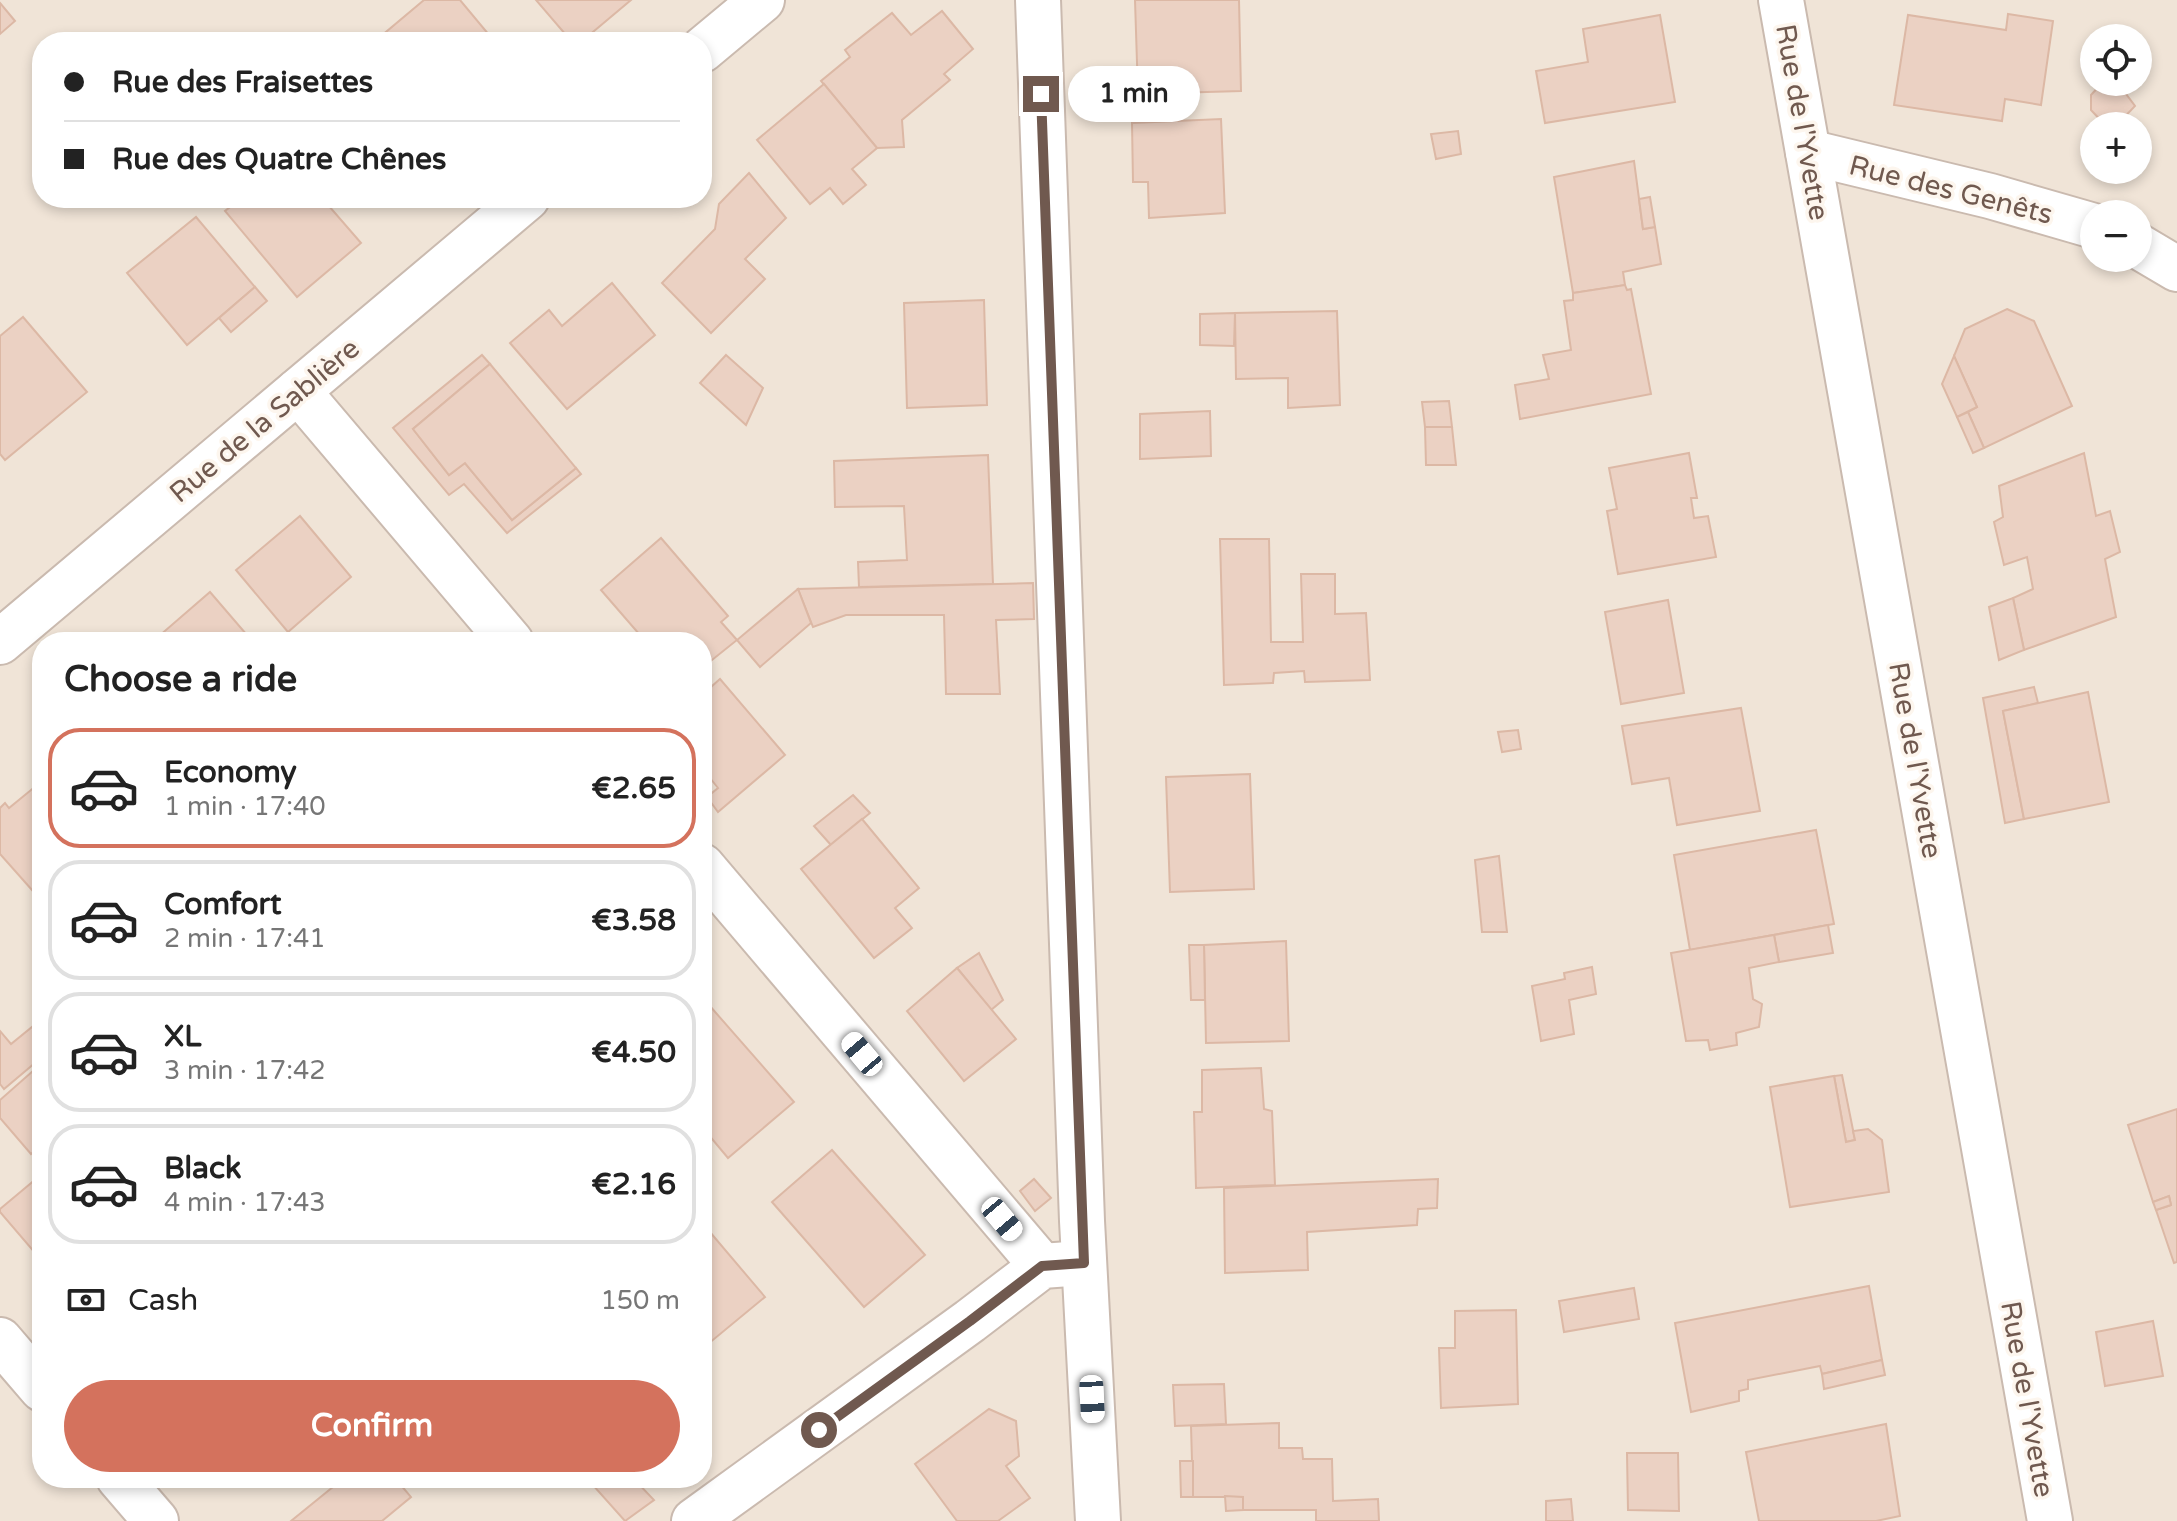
<!DOCTYPE html>
<meta charset="utf-8">
<style>
:root{--surface:#fff;--page:#f2f2f2;--text:#222;--muted:#767676;--line:#e0e0e0;--accent:#d4725d}
body{margin:0;font-family:"Varela Round",sans-serif;background:var(--page);color:var(--text);height:100vh;display:flex;flex-direction:column;font-size:30px;white-space:nowrap}
*{box-sizing:border-box;margin:0}
p{font-size:26px;color:var(--muted)}
.icon{flex:none;width:44px;height:44px;fill:none;stroke:currentColor;stroke-width:2;stroke-linecap:round;stroke-linejoin:round}
.map{position:relative;flex:1;overflow:hidden}
.side{position:absolute;left:32px;top:632px;width:680px;height:856px;display:flex;flex-direction:column;background:var(--surface);border-radius:32px;box-shadow:0 4px 12px #0003}
.side>*{flex:none}
.banner{position:absolute;left:32px;top:32px;width:680px;height:176px;border-radius:32px;box-shadow:0 4px 12px #0003;display:grid;align-content:center;height:176px;padding:0 32px;background:var(--surface)}
.tools{position:absolute;left:2080px;top:24px;display:grid;gap:16px}
.tools a{display:grid;place-items:center;width:72px;height:72px;border-radius:50%;background:var(--surface);box-shadow:0 4px 12px #0003;font-size:40px}
.end{position:absolute;width:36px;height:36px;margin:-18px;border:10px solid #70594f;background:#fff;box-shadow:0 0 0 4px #fff}
.from{border-radius:50%}
.bubble{position:absolute;height:56px;border-radius:28px;background:var(--surface);box-shadow:0 4px 12px #0003;font-size:26px;font-weight:700;line-height:56px;text-align:center}
.car{position:absolute;width:24px;height:48px;margin:-24px -12px;border-radius:10px;box-shadow:0 0 6px 2px #0007;background:linear-gradient(#fff 24%,#345 0 40%,#fff 0 76%,#345 0 86%,#fff 0)}
.banner b{display:flex;align-items:center;gap:28px;height:76px;font-size:30px}
.banner b+b{border-top:2px solid var(--line)}
.banner i{width:20px;height:20px;background:var(--text)}
ul{padding:0;list-style:none}
li{display:flex;align-items:center;gap:24px;height:120px;margin:0 16px 12px;padding:0 16px;border:4px solid var(--line);border-radius:32px}
li div{flex:1}
li b{display:block;font-size:30px}
li em{font-style:normal;font-weight:700}
li.selected{border-color:var(--accent)}
li>.icon{width:72px;height:72px;stroke-width:1.5}
h2{padding:0 32px;font-size:36px;line-height:96px}
.pay{display:flex;align-items:center;gap:20px;height:88px;padding:0 32px;font-size:30px}
.pay p{margin-inline-start:auto}
.cta{display:flex;gap:16px;margin-top:auto;padding:16px 32px}
.cta a{flex:1;height:92px;border-radius:48px;background:var(--accent);color:#fff;font-size:32px;font-weight:700;line-height:92px;text-align:center}
.map>svg:first-child{display:block}
.residential{fill:#f0e4d7;fill-rule:evenodd}
.building{fill:#ebd1c3;stroke:#dcb8a5;stroke-width:2}
.lines{fill:none;stroke-linecap:round;stroke-linejoin:round}
.minor-casing{stroke:#cabaaf;stroke-width:48}
.minor{stroke:#fff;stroke-width:44}
.route{stroke:#70594f;stroke-width:10}
.labels{text-anchor:middle;stroke-width:7;stroke-linejoin:round;paint-order:stroke}
.street-label{font-size:28px;fill:#70594f;stroke:#fdf6ee}
</style>
<div class="map">
<svg width="2177" height="1521" viewBox="0 0 2177 1521">
<rect width="100%" height="100%" fill="#faf2e8"/>
<!-- residential -->
<path class="residential" d="M0,0h2177v1521h-2177zM2094,38h44v44h-44zM42,42h660v156h-660zM2094,126h44v44h-44zM2094,214h44v44h-44zM42,642h660v836h-660z"/>
<!-- building -->
<g class="building">
<polygon points="424,0 460,0 495,42 384,42 380,37"/>
<polygon points="536,0 631,0 581,42 572,42"/>
<polygon points="1135,0 1239,0 1241,91 1138,94"/>
<polygon points="0,3 15,21 0,34"/>
<polygon points="942,11 973,49 944,74 950,80 902,120 904,147 877,148 821,81 850,57 845,50 892,13 911,35"/>
<polygon points="2008,14 2053,21 2041,105 2005,99 2002,121 1894,105 1908,15 2006,30"/>
<polygon points="1660,15 1675,102 1545,123 1536,71 1588,62 1583,29"/>
<polygon points="2103,82 2117,82 2135,106 2116,126 2106,126 2091,110 2091,95"/>
<polygon points="824,84 877,148 852,169 866,185 843,204 830,188 810,204 757,140"/>
<polygon points="1221,119 1225,213 1149,218 1148,182 1133,182 1132,123"/>
<polygon points="1458,131 1461,154 1436,159 1431,134"/>
<polygon points="1634,161 1643,229 1655,227 1661,264 1623,272 1625,285 1573,293 1554,177"/>
<polygon points="749,173 786,218 745,259 765,279 711,333 662,283 715,229 719,204"/>
<polygon points="1650,197 1655,227 1643,229 1639,199"/>
<polygon points="242,198 322,198 361,243 297,297 225,211"/>
<polygon points="196,217 255,287 187,345 127,273"/>
<polygon points="612,283 655,335 567,409 510,343 549,310 562,326"/>
<polygon points="1625,285 1627,290 1631,289 1651,394 1520,419 1515,385 1549,379 1543,355 1571,350 1564,301 1573,300 1573,293"/>
<polygon points="255,287 267,301 231,332 219,318"/>
<polygon points="984,300 987,405 907,408 904,303"/>
<polygon points="2007,309 2034,321 2072,406 1984,448 1968,412 1977,407 1954,356 1965,329"/>
<polygon points="1337,311 1340,405 1288,408 1288,378 1236,379 1235,313"/>
<polygon points="1235,313 1234,346 1200,345 1200,314"/>
<polygon points="23,317 87,392 5,460 0,454 0,336"/>
<polygon points="482,355 490,364 413,429 449,475 465,463 512,520 576,468 581,474 507,533 464,484 449,495 393,428"/>
<polygon points="726,355 763,388 746,425 700,383"/>
<polygon points="1954,356 1977,407 1957,417 1942,384"/>
<polygon points="490,364 576,468 512,520 465,463 449,475 413,429"/>
<polygon points="1449,401 1452,427 1425,427 1422,402"/>
<polygon points="1210,411 1211,456 1140,459 1140,414"/>
<polygon points="1968,412 1984,448 1973,453 1957,417"/>
<polygon points="1425,427 1452,427 1456,465 1426,465"/>
<polygon points="1689,453 1697,498 1691,498 1694,518 1708,516 1716,557 1618,574 1607,511 1617,509 1609,468"/>
<polygon points="2084,453 2096,516 2110,511 2120,552 2105,559 2116,617 2024,650 2013,598 2033,589 2027,557 2004,565 1994,522 2003,517 1999,486"/>
<polygon points="988,455 993,584 859,587 858,562 907,560 904,506 835,507 834,461"/>
<polygon points="300,516 351,577 288,632 236,570"/>
<polygon points="661,538 728,616 721,622 737,640 702,668 702,642 646,642 601,590"/>
<polygon points="1220,539 1269,539 1271,642 1303,642 1301,574 1335,574 1335,614 1366,613 1370,680 1305,682 1304,671 1274,673 1273,683 1224,685"/>
<polygon points="1033,583 1034,619 996,620 1000,694 946,694 944,615 846,615 813,627 798,589"/>
<polygon points="798,589 811,623 760,667 737,640"/>
<polygon points="210,592 253,642 164,642 159,636"/>
<polygon points="2013,598 2024,650 1999,660 1989,607"/>
<polygon points="1668,600 1684,693 1621,704 1605,612"/>
<polygon points="720,679 785,755 718,812 707,797 718,788 702,768 702,695"/>
<polygon points="2034,687 2038,703 2003,711 2024,819 2005,823 1983,698"/>
<polygon points="2088,692 2109,802 2024,819 2003,711"/>
<polygon points="1741,708 1760,811 1677,825 1669,778 1632,784 1622,726"/>
<polygon points="1518,730 1521,749 1502,752 1498,732"/>
<polygon points="1250,774 1254,889 1170,892 1166,777"/>
<polygon points="42,781 42,881 32,890 0,854 0,808 5,803 9,808"/>
<polygon points="853,795 870,813 831,845 814,826"/>
<polygon points="862,819 919,888 895,908 912,928 874,958 801,869"/>
<polygon points="1816,830 1834,924 1690,950 1674,855"/>
<polygon points="1499,856 1507,932 1482,932 1475,860"/>
<polygon points="1828,925 1833,953 1779,962 1774,935"/>
<polygon points="1774,935 1779,962 1749,968 1753,999 1762,1004 1759,1027 1736,1033 1737,1045 1710,1050 1708,1040 1686,1041 1671,953"/>
<polygon points="1286,941 1289,1041 1206,1043 1204,945"/>
<polygon points="1189,945 1204,945 1205,1000 1191,1000"/>
<polygon points="979,953 1003,1000 991,1010 957,968"/>
<polygon points="1592,967 1596,994 1569,1000 1574,1034 1541,1041 1532,986 1565,979 1564,973"/>
<polygon points="957,968 1016,1039 964,1081 907,1011"/>
<polygon points="709,1005 794,1102 728,1158 702,1127 702,1011"/>
<polygon points="32,1027 42,1039 42,1057 4,1089 0,1084 0,1031 11,1044"/>
<polygon points="42,1063 42,1145 31,1154 0,1118 0,1100"/>
<polygon points="1261,1068 1264,1109 1272,1111 1275,1185 1196,1188 1194,1112 1202,1112 1202,1070"/>
<polygon points="1842,1075 1855,1140 1846,1142 1834,1076"/>
<polygon points="1834,1076 1846,1142 1855,1140 1853,1131 1868,1129 1882,1140 1889,1192 1790,1207 1770,1087"/>
<polygon points="2177,1109 2177,1262 2174,1263 2156,1210 2171,1205 2169,1196 2153,1202 2128,1125"/>
<polygon points="832,1150 925,1255 864,1307 772,1202"/>
<polygon points="42,1174 42,1261 0,1212 0,1209"/>
<polygon points="1034,1179 1051,1198 1035,1211 1020,1191"/>
<polygon points="1438,1179 1437,1208 1418,1209 1417,1225 1307,1232 1308,1270 1225,1273 1224,1188"/>
<polygon points="2169,1196 2171,1205 2156,1210 2153,1202"/>
<polygon points="704,1225 765,1297 702,1349 702,1227"/>
<polygon points="1869,1286 1882,1360 1822,1374 1820,1366 1748,1380 1748,1389 1739,1391 1739,1401 1691,1412 1675,1323"/>
<polygon points="1634,1288 1639,1319 1564,1332 1559,1301"/>
<polygon points="1516,1310 1518,1404 1441,1408 1439,1348 1455,1348 1455,1311"/>
<polygon points="2153,1321 2163,1376 2105,1386 2096,1332"/>
<polygon points="1882,1360 1885,1375 1824,1389 1822,1374"/>
<polygon points="1224,1384 1226,1424 1175,1426 1173,1385"/>
<polygon points="989,1409 1016,1421 1019,1456 1006,1466 1030,1498 998,1521 957,1521 915,1464"/>
<polygon points="1279,1423 1279,1448 1302,1448 1303,1459 1332,1459 1333,1501 1378,1499 1379,1521 1316,1521 1316,1510 1243,1510 1243,1497 1193,1497 1191,1426"/>
<polygon points="1886,1424 1900,1516 1876,1521 1759,1521 1746,1452"/>
<polygon points="1627,1453 1678,1453 1679,1511 1628,1510"/>
<polygon points="1180,1461 1193,1461 1193,1497 1181,1497"/>
<polygon points="344,1478 395,1478 411,1497 382,1521 291,1521"/>
<polygon points="598,1478 633,1478 654,1500 625,1521 591,1483"/>
<polygon points="1225,1496 1243,1497 1243,1510 1226,1511"/>
<polygon points="1571,1499 1573,1521 1546,1521 1546,1501"/>
</g>
<g class="lines">
<!-- minor casing -->
<g class="minor-casing">
<g id="minor">
<polyline points="1038,0 1082,1221 1098,1521"/>
<polyline points="1781,0 2050,1521"/>
<polyline points="702,50 762,0"/>
<polyline points="1808,152 1990,196 2094,226"/>
<polyline points="2138,246 2177,269"/>
<polyline points="298,391 511,642"/>
<polyline points="0,642 527,198"/>
<polyline points="702,866 1042,1266"/>
<polyline points="0,1340 42,1389"/>
<polyline points="119,1478 156,1521"/>
<polyline points="694,1521 970,1321 1042,1266 1069,1264"/>
</g>
</g>
<!-- minor -->
<use href="#minor" class="minor"/>
</g>
<g class="lines">
<!-- route -->
<polyline class="route" points="819,1430 970,1321 1042,1266 1084,1263 1041,94"/>
</g>
<g class="labels">
<!-- street labels -->
<g class="street-label">
<text transform="translate(1803 122) rotate(80)" y="10">Rue de l'Yvette</text>
<text transform="translate(1951 189) rotate(14)" y="10">Rue des Genêts</text>
<text transform="translate(264 420) rotate(-40)" y="10">Rue de la Sablière</text>
<text transform="translate(1916 760) rotate(80)" y="10">Rue de l'Yvette</text>
<text transform="translate(2028 1399) rotate(80)" y="10">Rue de l'Yvette</text>
</g>
</g>
</svg>
<div class="tools">
<a><svg class="icon" aria-label="locate" viewBox="0 0 24 24"><circle cx="12" cy="12" r="6"/><path d="M12 2v4M12 18v4M2 12h4M18 12h4"/></svg></a>
<a>+</a>
<a>−</a>
</div>
<i class="end from" style="left:819px;top:1430px"></i>
<i class="end" style="left:1041px;top:94px"></i>
<div class="bubble" style="left:1068px;top:66px;width:132px">1 min</div>
<i class="car" style="left:862px;top:1054px;rotate:320deg"></i>
<i class="car" style="left:1002px;top:1219px;rotate:140deg"></i>
<i class="car" style="left:1092px;top:1399px;rotate:177deg"></i>
<div class="banner">
<b><i class="from"></i>Rue des Fraisettes</b>
<b><i></i>Rue des Quatre Chênes</b>
</div>
<section class="side">
<h2>Choose a ride</h2>
<ul>
<li class="selected"><svg class="icon" aria-label="car" viewBox="0 0 24 24"><path d="M5 17H2v-5l4-1 3-4h7l3 4 3 1v5h-3M9 17h6M6 11h13"/><circle cx="7" cy="17" r="2"/><circle cx="17" cy="17" r="2"/></svg><div><b>Economy</b><p>1 min · 17:40</p></div><em>€2.65</em></li>
<li><svg class="icon" aria-label="car" viewBox="0 0 24 24"><path d="M5 17H2v-5l4-1 3-4h7l3 4 3 1v5h-3M9 17h6M6 11h13"/><circle cx="7" cy="17" r="2"/><circle cx="17" cy="17" r="2"/></svg><div><b>Comfort</b><p>2 min · 17:41</p></div><em>€3.58</em></li>
<li><svg class="icon" aria-label="car" viewBox="0 0 24 24"><path d="M5 17H2v-5l4-1 3-4h7l3 4 3 1v5h-3M9 17h6M6 11h13"/><circle cx="7" cy="17" r="2"/><circle cx="17" cy="17" r="2"/></svg><div><b>XL</b><p>3 min · 17:42</p></div><em>€4.50</em></li>
<li><svg class="icon" aria-label="car" viewBox="0 0 24 24"><path d="M5 17H2v-5l4-1 3-4h7l3 4 3 1v5h-3M9 17h6M6 11h13"/><circle cx="7" cy="17" r="2"/><circle cx="17" cy="17" r="2"/></svg><div><b>Black</b><p>4 min · 17:43</p></div><em>€2.16</em></li>
</ul>
<div class="pay"><svg class="icon" aria-label="cash" viewBox="0 0 24 24"><path d="M3 7h18v10H3z"/><circle cx="12" cy="12" r="2"/></svg>Cash<p>150 m</p></div>
<div class="cta"><a>Confirm</a></div>
</section>
</div>
